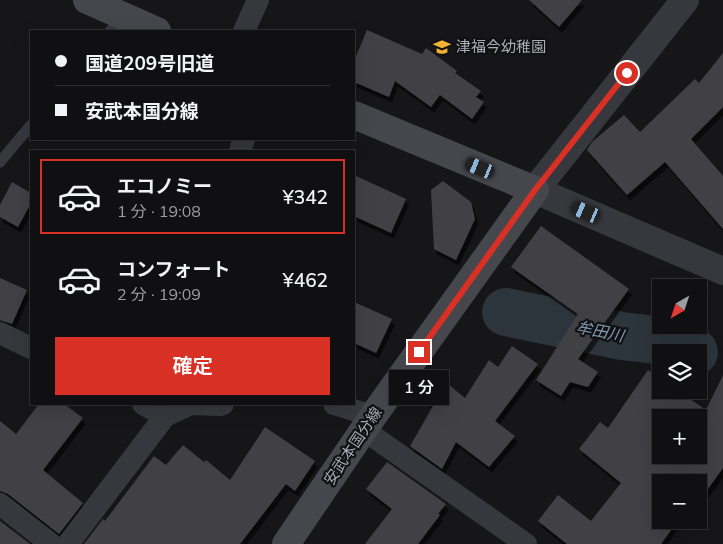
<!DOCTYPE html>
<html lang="ja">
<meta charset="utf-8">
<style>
:root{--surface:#101012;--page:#1e1e20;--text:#f1f3f6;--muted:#9c9d9f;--line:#303032;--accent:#d93025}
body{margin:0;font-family:Mulish,"Noto Sans JP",sans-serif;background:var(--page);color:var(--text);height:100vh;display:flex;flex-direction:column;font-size:19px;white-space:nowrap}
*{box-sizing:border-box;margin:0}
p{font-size:16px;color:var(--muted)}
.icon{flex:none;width:28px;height:28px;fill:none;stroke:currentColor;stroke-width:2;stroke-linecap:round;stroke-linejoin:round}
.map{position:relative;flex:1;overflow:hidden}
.panel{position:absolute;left:30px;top:150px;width:325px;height:255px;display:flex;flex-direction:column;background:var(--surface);border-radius:0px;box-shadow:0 5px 20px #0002,0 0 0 1px var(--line)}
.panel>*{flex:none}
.guide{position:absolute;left:30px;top:30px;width:325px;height:110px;border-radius:0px;box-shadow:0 5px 20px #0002,0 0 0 1px var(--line);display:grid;align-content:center;height:110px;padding:0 25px;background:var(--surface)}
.needle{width:32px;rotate:219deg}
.fabs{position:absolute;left:652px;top:279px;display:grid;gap:10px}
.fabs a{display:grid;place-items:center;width:55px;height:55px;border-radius:0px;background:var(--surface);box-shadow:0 5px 20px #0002,0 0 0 1px var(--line);font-size:25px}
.end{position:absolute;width:22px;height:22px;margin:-11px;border:6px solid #d93025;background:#fff;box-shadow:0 0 0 2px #fff}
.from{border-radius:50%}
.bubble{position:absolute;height:35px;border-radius:0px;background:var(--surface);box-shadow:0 5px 20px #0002,0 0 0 1px var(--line);font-size:16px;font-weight:600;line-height:35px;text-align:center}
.car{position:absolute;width:15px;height:30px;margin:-15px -8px;border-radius:6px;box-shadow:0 0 4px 1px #0007;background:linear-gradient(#222 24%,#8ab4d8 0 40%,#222 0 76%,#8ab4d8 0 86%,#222 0)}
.guide b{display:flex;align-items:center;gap:18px;height:48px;font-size:19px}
.guide b+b{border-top:1px solid var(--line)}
.guide i{width:12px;height:12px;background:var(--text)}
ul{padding:9px 0 0;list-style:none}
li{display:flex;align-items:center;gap:15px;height:75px;margin:0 10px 8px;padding:0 15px;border:2px solid transparent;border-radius:0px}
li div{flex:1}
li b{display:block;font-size:19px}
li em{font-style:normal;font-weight:600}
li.active{border-color:var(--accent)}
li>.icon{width:45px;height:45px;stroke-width:1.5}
.cta{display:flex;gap:10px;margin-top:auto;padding:10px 25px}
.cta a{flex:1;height:58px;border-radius:0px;background:var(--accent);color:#fff;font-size:20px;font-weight:600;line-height:58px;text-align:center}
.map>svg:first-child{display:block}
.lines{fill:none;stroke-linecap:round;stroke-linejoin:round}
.river{stroke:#2c353c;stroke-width:48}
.building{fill:#404145;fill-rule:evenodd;filter:url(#shadow)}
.service{stroke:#37383d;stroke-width:11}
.minor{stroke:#37383d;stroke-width:22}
.tertiary{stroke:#37383d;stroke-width:28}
.secondary{stroke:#45474d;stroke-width:28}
.route{stroke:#d93025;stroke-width:6}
.labels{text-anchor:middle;stroke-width:4.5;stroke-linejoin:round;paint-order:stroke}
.poi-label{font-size:15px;fill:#a8adb8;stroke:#111113;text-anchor:start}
.street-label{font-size:15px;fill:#a8adb8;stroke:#111113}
.water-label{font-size:16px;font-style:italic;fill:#7f9bb3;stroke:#111113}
</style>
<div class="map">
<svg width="723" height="544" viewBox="0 0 723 544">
<defs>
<filter id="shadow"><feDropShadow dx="3" dy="5.5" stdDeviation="0" flood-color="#0009"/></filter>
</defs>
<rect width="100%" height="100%" fill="#161618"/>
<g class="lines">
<!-- river -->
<polyline class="river" points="506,312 622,336 664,341 694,352"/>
</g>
<!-- building -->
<g class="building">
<polygon points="529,0 582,0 559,27"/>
<polygon points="367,30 422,54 426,48 457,71 455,73 481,91 476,97 484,102 472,119 440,95 431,107 395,81 389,97 354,82 354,61"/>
<polygon points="723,53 723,107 691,139 723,176 723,229 665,162 627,195 587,150 592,142 624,115 640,132 695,79 699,83"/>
<polygon points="354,175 406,199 391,233 354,216"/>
<polygon points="443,181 471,202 475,219 456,260 434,249 431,190"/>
<polygon points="12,182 31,193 31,203 18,227 0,217 0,205"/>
<polygon points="541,226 629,289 578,359 598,372 588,387 570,382 561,396 536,380 578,314 511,267"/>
<polygon points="0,278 27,290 12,324 0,320"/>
<polygon points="354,302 392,319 376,353 354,343"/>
<polygon points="512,346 538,364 495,421 515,436 489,467 456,442 442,469 410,446 433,406 421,397 438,376 465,398 489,360 498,367"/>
<path d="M648,370l13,9v11h16l29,20 17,-35v93l-23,32h-1v-18h-38v38h17l-17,24h-94l-29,-23 20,-26 33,26 30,-38 -42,-34 21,-27 8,6zM661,418h38v37h-38z"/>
<polygon points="39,404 64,404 83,418 43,470 83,503 59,534 8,494 0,491 0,421 16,434"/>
<polygon points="265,427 315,461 295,491 286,484 240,544 84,544 103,519 105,521 154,456 166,465 183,445 204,462 206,460 230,480"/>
<polygon points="387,462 446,504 438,514 440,515 418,544 365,544 392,509 366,489"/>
<polygon points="0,521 30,544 0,544"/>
</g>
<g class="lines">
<!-- service -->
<g class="service">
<polyline points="110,31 123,16"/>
<polyline points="0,162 31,125"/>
</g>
<!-- minor -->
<g class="minor">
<polyline points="244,31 258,0"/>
<polyline points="240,151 244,139"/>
<polyline points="0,333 31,348"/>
<polyline points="143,404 165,416"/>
<polyline points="334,404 373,416"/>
<polyline points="364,430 526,544"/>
<polyline points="0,504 51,544"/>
<polyline points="68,544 165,416 191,404 220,405 223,404"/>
</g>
<!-- tertiary -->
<polyline class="tertiary" points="685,0 535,190 723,271"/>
<!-- secondary -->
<g class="secondary">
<polyline points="87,0 157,31"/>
<polyline points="286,544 373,416 535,190 354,115"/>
</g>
</g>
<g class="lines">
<!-- route -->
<polyline class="route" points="419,352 535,190 627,73"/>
</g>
<!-- icons -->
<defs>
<g id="school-bare" transform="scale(1.35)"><path d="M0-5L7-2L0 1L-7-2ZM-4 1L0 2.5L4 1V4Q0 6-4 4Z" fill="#f2b134" stroke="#111113" stroke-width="2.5" paint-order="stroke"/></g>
</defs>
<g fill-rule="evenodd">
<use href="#school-bare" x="442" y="47"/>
</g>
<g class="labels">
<!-- poi labels -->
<g class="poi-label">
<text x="456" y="52">津福今幼稚園</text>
</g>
<!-- street labels -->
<g class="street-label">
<text transform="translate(353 446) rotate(-56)" y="5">安武本国分線</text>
</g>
<!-- water labels -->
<g class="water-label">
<text transform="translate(600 331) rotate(11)" y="6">牟田川</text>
</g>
</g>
</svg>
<div class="fabs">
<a><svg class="needle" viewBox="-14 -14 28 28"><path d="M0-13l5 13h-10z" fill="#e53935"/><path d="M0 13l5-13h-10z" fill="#9c9d9f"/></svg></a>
<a><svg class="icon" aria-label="layers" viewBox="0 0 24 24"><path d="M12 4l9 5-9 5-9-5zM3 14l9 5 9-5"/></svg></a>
<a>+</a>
<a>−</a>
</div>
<i class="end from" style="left:627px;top:73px"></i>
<i class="end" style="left:419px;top:352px"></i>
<div class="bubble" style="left:389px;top:370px;width:60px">1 分</div>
<i class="car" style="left:480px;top:168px;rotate:292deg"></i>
<i class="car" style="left:586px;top:212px;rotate:293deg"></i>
<div class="guide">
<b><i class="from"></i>国道209号旧道</b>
<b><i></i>安武本国分線</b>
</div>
<section class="panel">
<ul>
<li class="active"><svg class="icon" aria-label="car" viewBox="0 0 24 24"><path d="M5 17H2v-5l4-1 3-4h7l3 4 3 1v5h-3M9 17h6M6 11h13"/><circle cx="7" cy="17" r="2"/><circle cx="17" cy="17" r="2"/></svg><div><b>エコノミー</b><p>1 分 · 19:08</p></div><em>¥342</em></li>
<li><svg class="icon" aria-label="car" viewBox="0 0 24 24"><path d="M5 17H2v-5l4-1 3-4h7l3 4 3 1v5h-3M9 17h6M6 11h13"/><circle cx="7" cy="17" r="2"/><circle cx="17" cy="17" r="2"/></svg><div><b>コンフォート</b><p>2 分 · 19:09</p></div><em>¥462</em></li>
</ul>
<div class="cta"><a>確定</a></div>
</section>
</div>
